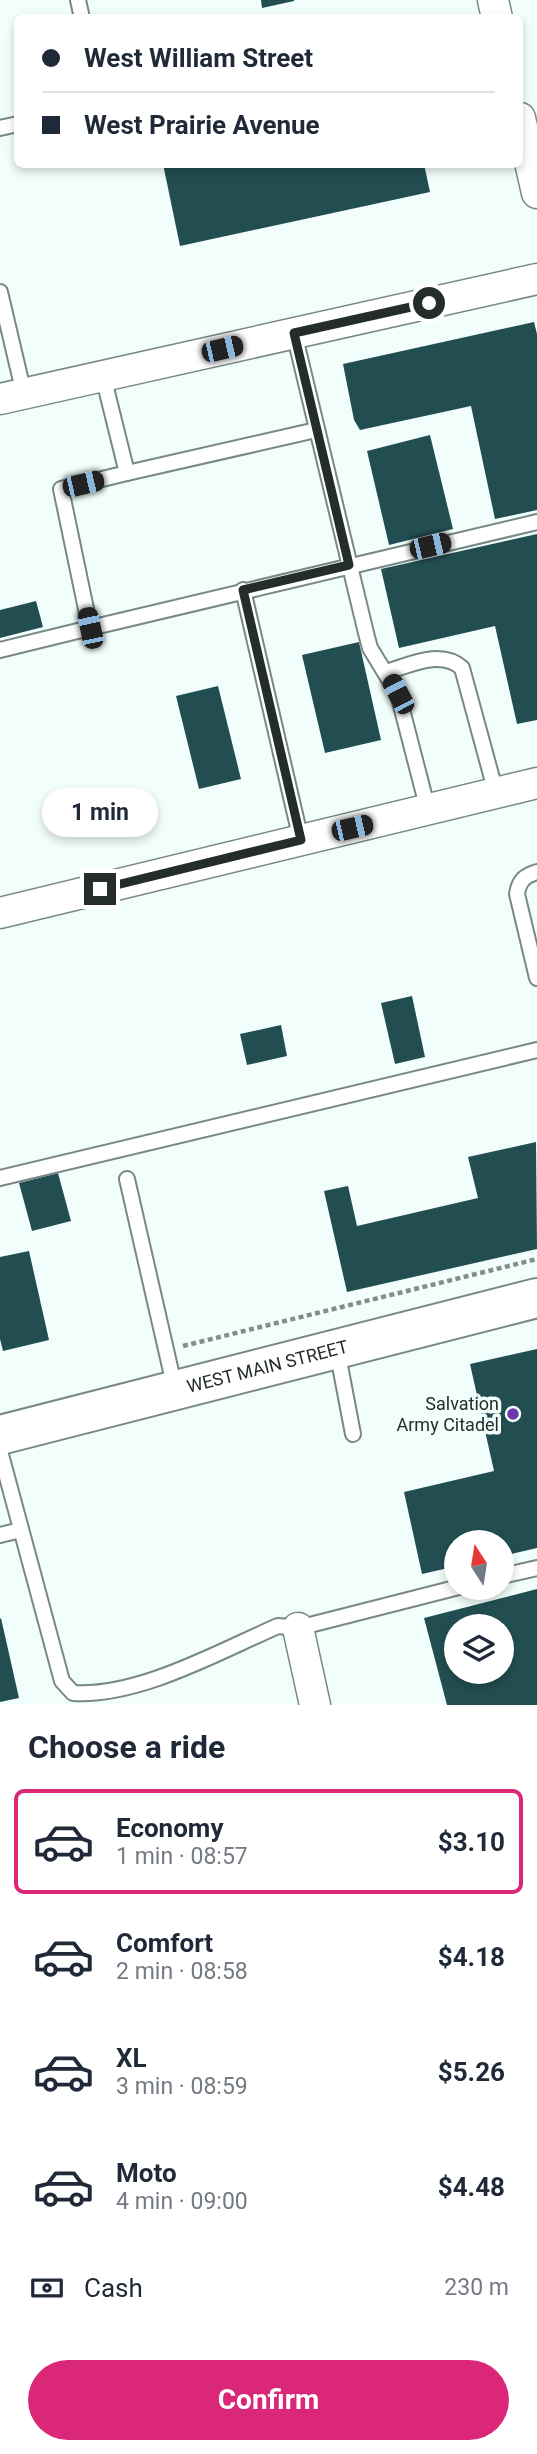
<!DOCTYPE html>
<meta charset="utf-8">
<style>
:root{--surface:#fff;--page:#f6f6f7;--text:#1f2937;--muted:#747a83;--line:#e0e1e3;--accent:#db2777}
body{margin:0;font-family:Roboto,sans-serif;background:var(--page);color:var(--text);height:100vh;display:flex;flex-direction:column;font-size:26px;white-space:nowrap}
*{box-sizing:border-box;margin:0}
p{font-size:23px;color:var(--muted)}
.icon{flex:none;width:38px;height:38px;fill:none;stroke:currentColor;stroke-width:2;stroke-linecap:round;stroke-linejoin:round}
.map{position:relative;height:1705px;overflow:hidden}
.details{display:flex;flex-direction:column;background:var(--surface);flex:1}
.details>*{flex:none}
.guide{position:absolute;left:14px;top:14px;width:509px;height:154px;border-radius:10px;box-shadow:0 4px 10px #0003;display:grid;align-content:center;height:154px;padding:0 28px;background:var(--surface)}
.needle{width:46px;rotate:348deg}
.tools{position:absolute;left:444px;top:1530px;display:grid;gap:14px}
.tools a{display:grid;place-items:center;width:70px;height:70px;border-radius:50%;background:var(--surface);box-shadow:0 4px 10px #0003;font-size:35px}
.end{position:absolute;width:32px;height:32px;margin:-16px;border:9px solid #252d2b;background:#fff;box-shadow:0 0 0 4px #fff}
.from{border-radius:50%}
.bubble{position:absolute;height:49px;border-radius:24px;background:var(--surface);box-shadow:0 4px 10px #0003;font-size:23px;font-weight:700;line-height:49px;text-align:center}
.car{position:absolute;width:21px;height:42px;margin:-21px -10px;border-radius:9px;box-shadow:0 0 5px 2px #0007;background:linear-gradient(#222 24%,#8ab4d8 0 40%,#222 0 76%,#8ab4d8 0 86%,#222 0)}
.guide b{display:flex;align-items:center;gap:24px;height:66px;font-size:26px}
.guide b+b{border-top:2px solid var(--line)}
.guide i{width:18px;height:18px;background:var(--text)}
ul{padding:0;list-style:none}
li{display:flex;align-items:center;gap:21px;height:105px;margin:0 14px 10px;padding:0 14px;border:4px solid transparent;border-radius:10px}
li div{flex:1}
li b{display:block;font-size:26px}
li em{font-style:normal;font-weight:700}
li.selected{border-color:var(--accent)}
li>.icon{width:63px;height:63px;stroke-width:1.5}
h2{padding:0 28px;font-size:32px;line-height:84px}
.pay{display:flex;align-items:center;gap:18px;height:77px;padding:0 28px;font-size:26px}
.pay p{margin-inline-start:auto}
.action{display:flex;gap:14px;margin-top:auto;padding:14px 28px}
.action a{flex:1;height:80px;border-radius:42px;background:var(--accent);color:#fff;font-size:28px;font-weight:700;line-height:80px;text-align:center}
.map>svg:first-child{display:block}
.building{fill:#224e52;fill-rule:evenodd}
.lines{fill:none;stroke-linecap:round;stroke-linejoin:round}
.lane-casing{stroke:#768985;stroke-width:18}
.street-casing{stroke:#768985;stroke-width:33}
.secondary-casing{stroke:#768985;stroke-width:42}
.path{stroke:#838d8b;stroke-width:4.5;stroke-dasharray:5 3.5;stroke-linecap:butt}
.lane{stroke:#fff;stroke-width:14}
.street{stroke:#fff;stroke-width:30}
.secondary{stroke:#fff;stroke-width:38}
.route{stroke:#252d2b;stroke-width:9}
.poi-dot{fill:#6c37ad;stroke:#f2fefb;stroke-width:2.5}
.labels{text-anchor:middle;stroke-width:7;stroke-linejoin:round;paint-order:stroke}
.street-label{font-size:18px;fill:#252d2b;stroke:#f2fefb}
.poi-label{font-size:18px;fill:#252d2b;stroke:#f2fefb;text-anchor:end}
</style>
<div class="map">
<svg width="537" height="1705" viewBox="0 0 537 1705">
<rect width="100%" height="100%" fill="#f2fefb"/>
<!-- building -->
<g class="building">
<polygon points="261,0 294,0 294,1 262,8"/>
<polygon points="163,164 424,164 430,192 180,246"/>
<polygon points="534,322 537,334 537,510 495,519 471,406 360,430 354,420 343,364"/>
<polygon points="430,435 453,529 389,545 367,451"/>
<polygon points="537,534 537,720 517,724 495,626 399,648 381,569"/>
<polygon points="36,601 43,627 0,638 0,610"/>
<polygon points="359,642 381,740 325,753 302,655"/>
<polygon points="218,686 241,779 199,789 176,696"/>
<polygon points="412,996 425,1057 395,1064 381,1003"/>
<polygon points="281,1025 287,1056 247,1065 240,1034"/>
<polygon points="536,1142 537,1249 347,1292 324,1191 348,1186 357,1226 478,1198 468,1157"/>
<polygon points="58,1173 71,1221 32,1231 19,1183"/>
<polygon points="29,1251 49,1340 3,1351 0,1339 0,1257"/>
<polygon points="537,1349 537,1548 502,1556 502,1542 457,1542 457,1566 422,1574 404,1492 494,1471 470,1364"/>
<path d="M537,1589v116h-90l-23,-87zM457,1626h45v45h-45z"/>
<polygon points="1,1618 19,1698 0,1702 0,1619"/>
</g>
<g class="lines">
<!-- lane casing -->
<g class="lane-casing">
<g id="lane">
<polyline points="78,0 82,18"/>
<polyline points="0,128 18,124"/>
<polyline points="0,292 24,394"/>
<polyline points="294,333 366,633 370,648 398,694 428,810"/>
<polyline points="103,376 127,473 316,430"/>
<polyline points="127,473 61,489 90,628 537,522"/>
<polyline points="243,590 301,840"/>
<polyline points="0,650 90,628"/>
<path d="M386,672c24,-7 55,-23 76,-4l34,125"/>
<path d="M537,872c-13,4 -18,9 -20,22l20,84"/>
<polyline points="0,1178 537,1050"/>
<polyline points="127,1179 175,1389"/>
<polyline points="337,1350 353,1434"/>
<path d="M0,1451l62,230 11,12c66,4 145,-41 205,-67l20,2 161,-41"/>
<polyline points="0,1535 21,1530"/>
<polyline points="502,1576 537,1568"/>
</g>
</g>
<!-- street casing -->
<g class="street-casing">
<g id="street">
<polyline points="493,0 497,18"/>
<polyline points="520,118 537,193"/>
<polyline points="0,399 537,279"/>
<polyline points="0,913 537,783"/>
<polyline points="298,1628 315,1705"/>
</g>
</g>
<!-- secondary casing -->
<g class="secondary-casing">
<g id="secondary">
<path id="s1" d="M0,1435l537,-137"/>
</g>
</g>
<!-- path -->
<polyline class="path" points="183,1346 537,1259"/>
<!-- lane -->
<use href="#lane" class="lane"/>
<!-- street -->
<use href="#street" class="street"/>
<!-- secondary -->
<use href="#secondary" class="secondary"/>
</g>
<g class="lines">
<!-- route -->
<polyline class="route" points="100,889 301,840 243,590 349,565 294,333 429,303"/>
</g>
<!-- markers -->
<circle class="poi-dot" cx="513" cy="1414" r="7"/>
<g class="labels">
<!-- street labels -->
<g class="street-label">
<text dy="6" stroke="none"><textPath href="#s1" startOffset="276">WEST MAIN STREET</textPath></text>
</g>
<!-- poi labels -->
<g class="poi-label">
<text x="499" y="1410">Salvation<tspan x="499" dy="21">Army Citadel</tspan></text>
</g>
</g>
</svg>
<div class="tools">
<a><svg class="needle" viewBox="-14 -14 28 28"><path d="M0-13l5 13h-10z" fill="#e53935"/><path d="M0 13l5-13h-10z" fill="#747a83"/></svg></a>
<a><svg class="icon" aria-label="layers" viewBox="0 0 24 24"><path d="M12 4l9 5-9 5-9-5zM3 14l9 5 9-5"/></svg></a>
</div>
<i class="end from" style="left:429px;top:303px"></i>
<i class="end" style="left:100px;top:889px"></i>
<div class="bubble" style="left:42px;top:788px;width:116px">1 min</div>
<i class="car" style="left:222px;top:349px;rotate:77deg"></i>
<i class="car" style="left:83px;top:484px;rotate:77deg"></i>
<i class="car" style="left:430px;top:546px;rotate:77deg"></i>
<i class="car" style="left:90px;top:628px;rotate:348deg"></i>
<i class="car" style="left:398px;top:694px;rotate:332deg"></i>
<i class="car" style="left:352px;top:828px;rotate:77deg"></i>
<div class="guide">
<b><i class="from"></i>West William Street</b>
<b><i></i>West Prairie Avenue</b>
</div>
</div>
<section class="details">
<h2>Choose a ride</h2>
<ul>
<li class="selected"><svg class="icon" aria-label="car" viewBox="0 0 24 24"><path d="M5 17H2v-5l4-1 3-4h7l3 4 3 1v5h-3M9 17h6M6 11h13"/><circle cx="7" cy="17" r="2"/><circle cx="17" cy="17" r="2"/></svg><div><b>Economy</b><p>1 min · 08:57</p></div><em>$3.10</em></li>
<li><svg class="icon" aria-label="car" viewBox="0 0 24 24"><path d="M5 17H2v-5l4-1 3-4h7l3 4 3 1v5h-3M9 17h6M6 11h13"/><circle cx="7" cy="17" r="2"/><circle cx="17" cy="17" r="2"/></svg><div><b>Comfort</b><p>2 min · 08:58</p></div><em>$4.18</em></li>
<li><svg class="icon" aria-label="car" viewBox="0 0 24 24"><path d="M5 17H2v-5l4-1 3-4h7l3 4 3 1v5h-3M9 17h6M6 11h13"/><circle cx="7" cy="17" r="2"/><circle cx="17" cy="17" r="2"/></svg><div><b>XL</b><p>3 min · 08:59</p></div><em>$5.26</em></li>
<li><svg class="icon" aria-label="car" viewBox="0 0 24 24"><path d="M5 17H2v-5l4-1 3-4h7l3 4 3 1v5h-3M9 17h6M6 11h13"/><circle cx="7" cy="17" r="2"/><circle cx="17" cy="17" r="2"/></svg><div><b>Moto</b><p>4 min · 09:00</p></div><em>$4.48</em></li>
</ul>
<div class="pay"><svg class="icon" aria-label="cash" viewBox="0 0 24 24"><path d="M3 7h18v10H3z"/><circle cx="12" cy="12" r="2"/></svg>Cash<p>230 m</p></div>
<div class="action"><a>Confirm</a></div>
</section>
